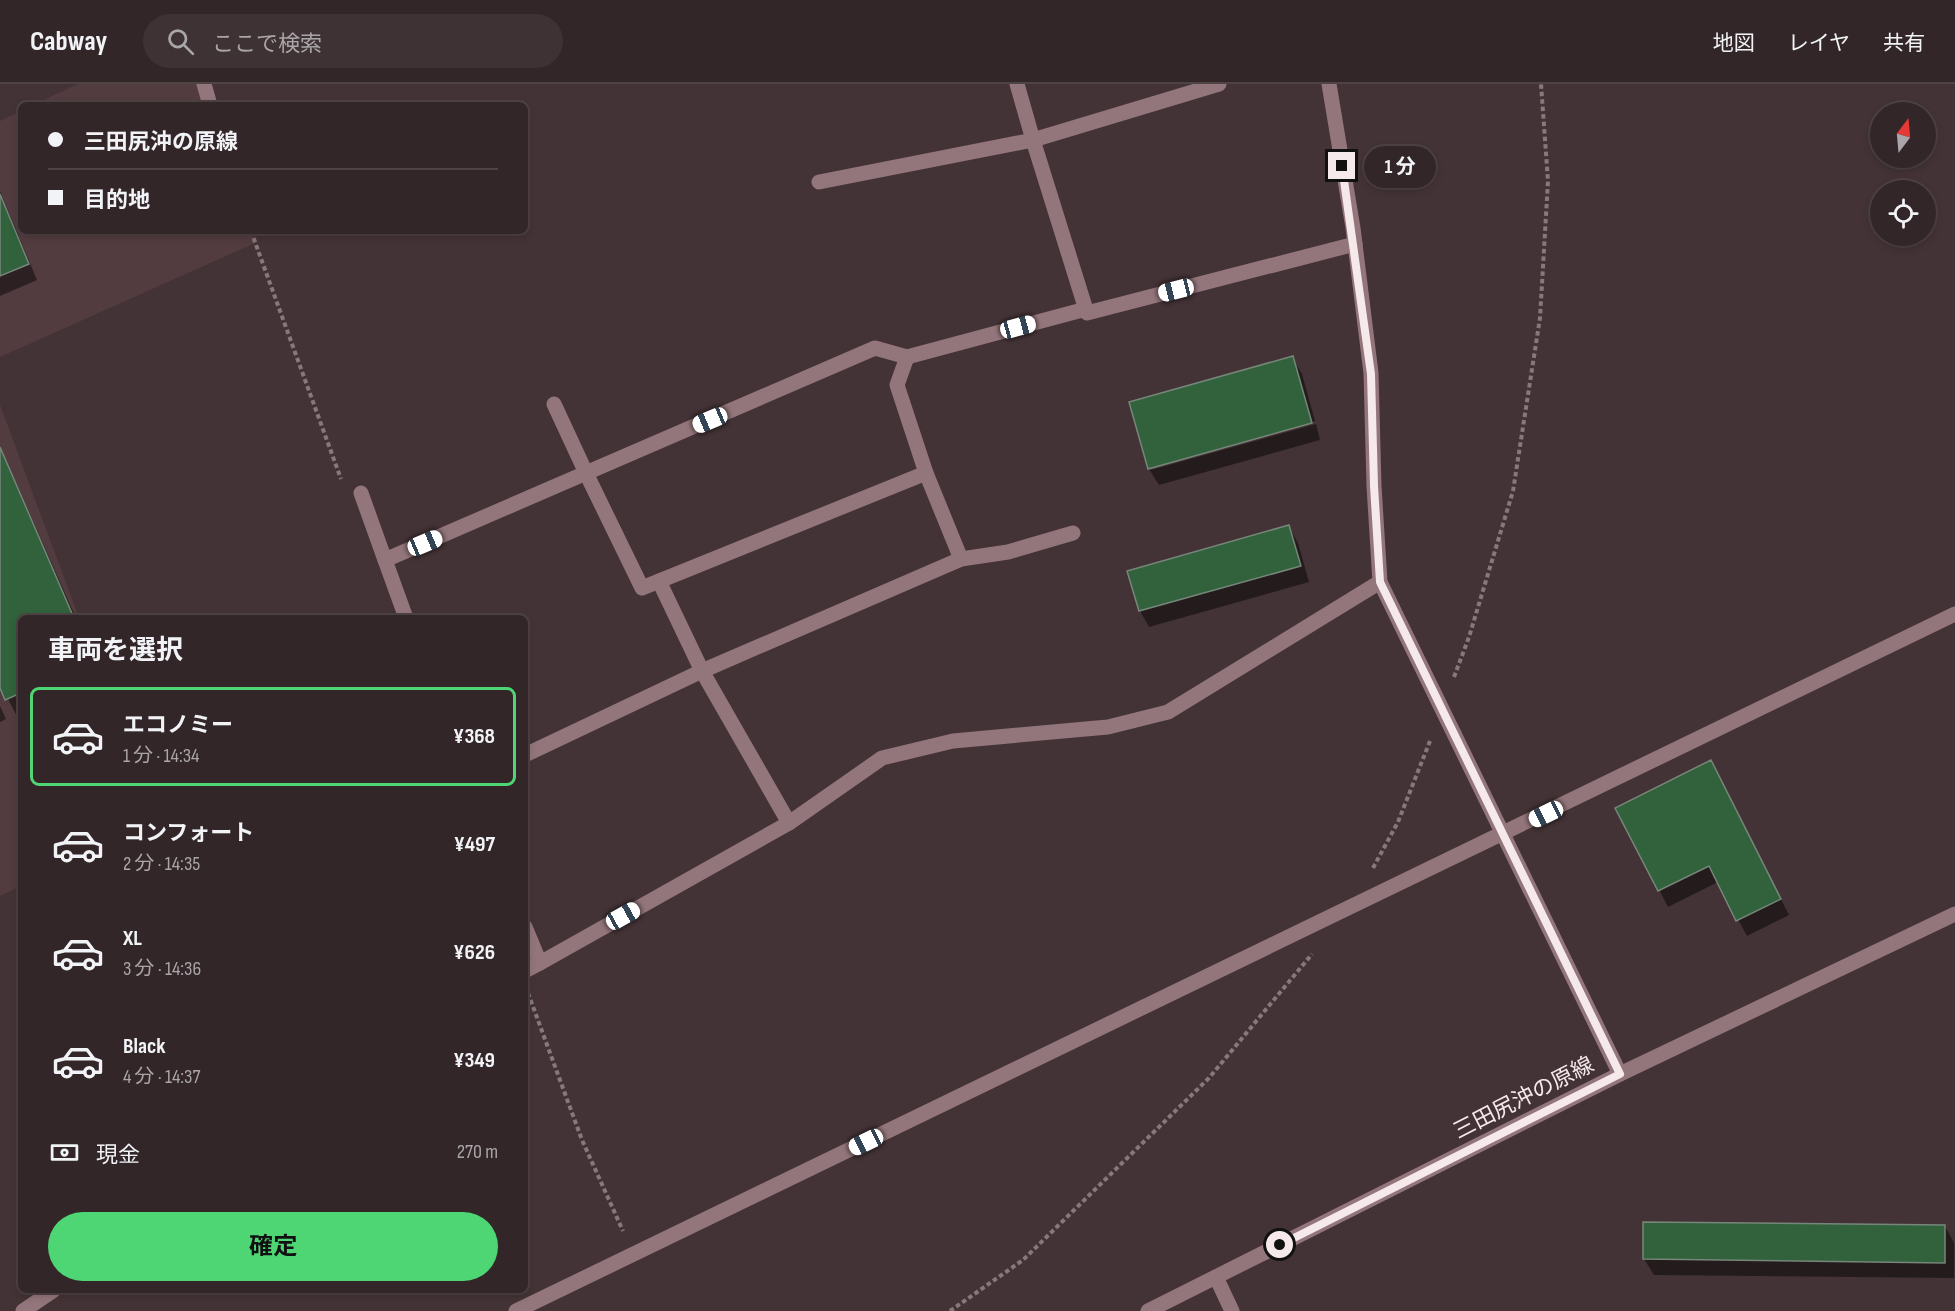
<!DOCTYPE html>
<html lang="ja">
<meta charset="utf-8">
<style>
:root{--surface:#332628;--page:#3e3234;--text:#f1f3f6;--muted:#a9a5a8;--line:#4e4345;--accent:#4ed675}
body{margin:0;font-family:"Sofia Sans Condensed","Noto Sans JP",sans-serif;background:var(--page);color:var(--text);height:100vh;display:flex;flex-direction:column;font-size:22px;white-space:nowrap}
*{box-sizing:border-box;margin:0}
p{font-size:20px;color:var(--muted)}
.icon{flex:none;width:33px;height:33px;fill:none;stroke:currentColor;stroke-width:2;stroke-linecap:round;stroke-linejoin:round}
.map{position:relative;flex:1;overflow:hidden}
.drawer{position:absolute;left:18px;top:531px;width:510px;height:678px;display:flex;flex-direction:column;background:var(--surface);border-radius:9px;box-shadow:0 3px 9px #0003,0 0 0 2px var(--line)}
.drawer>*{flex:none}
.banner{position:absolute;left:18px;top:18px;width:510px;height:132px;border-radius:9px;box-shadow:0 3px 9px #0003,0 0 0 2px var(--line);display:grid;align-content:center;height:132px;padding:0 30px;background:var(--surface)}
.needle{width:39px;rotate:16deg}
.tools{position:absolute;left:1870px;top:18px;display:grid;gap:12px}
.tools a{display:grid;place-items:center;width:66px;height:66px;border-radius:50%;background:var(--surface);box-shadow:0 3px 9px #0003,0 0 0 2px var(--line);font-size:30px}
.end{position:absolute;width:27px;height:27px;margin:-14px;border:8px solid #f5e9eb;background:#111;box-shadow:0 0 0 3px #111}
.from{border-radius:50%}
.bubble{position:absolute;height:42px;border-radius:21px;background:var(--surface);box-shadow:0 3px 9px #0003,0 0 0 2px var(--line);font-size:20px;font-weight:700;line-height:42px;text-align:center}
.car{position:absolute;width:18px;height:36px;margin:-18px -9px;border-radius:8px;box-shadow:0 0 4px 2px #0007;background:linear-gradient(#fff 24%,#345 0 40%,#fff 0 76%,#345 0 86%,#fff 0)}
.banner b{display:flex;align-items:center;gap:21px;height:57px;font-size:22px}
.banner b+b{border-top:2px solid var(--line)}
.banner i{width:15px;height:15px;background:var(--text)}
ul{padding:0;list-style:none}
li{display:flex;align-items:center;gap:18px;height:99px;margin:0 12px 9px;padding:0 18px;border:3px solid transparent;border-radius:9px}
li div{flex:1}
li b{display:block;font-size:22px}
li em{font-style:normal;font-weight:700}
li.current{border-color:var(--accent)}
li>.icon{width:54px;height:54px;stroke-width:1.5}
h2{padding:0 30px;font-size:27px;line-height:72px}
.pay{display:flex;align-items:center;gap:15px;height:66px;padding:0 30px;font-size:22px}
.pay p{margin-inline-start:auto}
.button{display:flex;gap:12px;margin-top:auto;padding:12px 30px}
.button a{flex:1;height:69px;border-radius:36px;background:var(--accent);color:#111;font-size:24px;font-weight:700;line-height:69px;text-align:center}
header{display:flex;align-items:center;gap:36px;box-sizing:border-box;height:84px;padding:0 30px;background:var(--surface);border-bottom:2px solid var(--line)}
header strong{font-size:28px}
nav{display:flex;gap:33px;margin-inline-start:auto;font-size:21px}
.search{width:420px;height:54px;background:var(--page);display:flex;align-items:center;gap:15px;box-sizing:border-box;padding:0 21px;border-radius:33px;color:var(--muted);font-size:22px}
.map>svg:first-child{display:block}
.built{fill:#533c40}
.shadow{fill:#0007}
.building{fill:#31623c;stroke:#77867a;stroke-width:1.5}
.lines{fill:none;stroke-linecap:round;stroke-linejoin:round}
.path{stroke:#88787b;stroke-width:4;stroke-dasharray:4.5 3;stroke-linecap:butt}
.minor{stroke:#93767b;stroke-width:15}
.route{stroke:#f5e9eb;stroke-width:8}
.labels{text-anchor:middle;stroke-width:4.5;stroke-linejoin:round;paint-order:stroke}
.street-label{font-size:22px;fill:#f5e9eb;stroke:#443336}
</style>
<header>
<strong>Cabway</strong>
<div class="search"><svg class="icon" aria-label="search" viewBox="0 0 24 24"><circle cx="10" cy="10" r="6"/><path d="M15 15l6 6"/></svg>ここで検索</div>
<nav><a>地図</a><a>レイヤ</a><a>共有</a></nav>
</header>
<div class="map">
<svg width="1955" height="1227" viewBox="0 0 1955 1227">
<rect width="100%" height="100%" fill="#443336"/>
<!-- built -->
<g class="built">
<polygon points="78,0 204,0 210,21 33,21"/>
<polygon points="21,27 21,147 251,147 255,159 0,273 0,37"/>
<polygon points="0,321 79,534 21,534 21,802 0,812"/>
</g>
<!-- shadow -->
<g class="shadow">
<polygon points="0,107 37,196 0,212"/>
<polygon points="1292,274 1302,290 1315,337 1151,383 1151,386 1316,340 1320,356 1159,401 1149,385 1131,320"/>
<polygon points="0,362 76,534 21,534 21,635 19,636 0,600"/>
<polygon points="1289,443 1298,459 1309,498 1149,543 1140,527 1129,488"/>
<polygon points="0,622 6,635 0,638"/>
<polygon points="1720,694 1789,831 1747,852 1718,798 1668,823 1617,724"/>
<polygon points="1645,1139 1945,1142 1954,1159 1954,1194 1654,1191 1644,1175"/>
</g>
<!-- building -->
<g class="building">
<polygon points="0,110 29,180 0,192"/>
<polygon points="1293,272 1312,339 1148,385 1129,318"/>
<polygon points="0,363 74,534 21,534 21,609 5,616 0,604"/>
<polygon points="1289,441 1301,482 1139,527 1127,487"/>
<polygon points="1711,676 1781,815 1736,837 1709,782 1658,807 1615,724"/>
<polygon points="1643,1138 1945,1141 1945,1179 1643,1175"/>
</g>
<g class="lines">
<!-- path -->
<g class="path">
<polyline points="251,147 341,395"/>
<polyline points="1454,593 1469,553 1513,407 1540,234 1548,97 1541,0"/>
<polyline points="1373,784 1398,738 1430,657"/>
<polyline points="528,909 582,1056 623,1147"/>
<polyline points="950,1227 1023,1176 1209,994 1312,870"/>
</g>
<!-- minor -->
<g class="minor">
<polyline points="204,0 210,21"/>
<polyline points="1219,0 1033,56 1087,229 1355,160"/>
<polyline points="1329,0 1353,144 1371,289 1374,402 1380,498 1620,990"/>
<polyline points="819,98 1033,56 1017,0"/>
<polyline points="554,320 586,389 642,504 926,389 897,301 907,273"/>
<polyline points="361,409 385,476 875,264 907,273 1086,225"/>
<polyline points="961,475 1008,468 1073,449"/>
<polyline points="385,476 406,534"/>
<polyline points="525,671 702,587 659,497"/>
<polyline points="789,739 882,674 953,657 1108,643 1168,628 1380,498"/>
<polyline points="525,843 540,879 789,739 702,587 961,475 926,389"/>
<polyline points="525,887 540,879"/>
<polyline points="1216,1193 1232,1227"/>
<polyline points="23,1227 54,1206"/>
<polyline points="516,1227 1955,530"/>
<polyline points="1148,1227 1620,990 1955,830"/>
</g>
</g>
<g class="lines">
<!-- route -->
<polyline class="route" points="1280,1161 1620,990 1380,498 1374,402 1371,290 1342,82"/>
</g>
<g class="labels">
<!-- street labels -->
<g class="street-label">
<text transform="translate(1523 1013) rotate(-27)" y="8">三田尻沖の原線</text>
</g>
</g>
</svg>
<div class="tools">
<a><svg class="needle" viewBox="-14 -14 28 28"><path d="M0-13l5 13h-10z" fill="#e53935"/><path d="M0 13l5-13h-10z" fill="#a9a5a8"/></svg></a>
<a><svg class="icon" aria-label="locate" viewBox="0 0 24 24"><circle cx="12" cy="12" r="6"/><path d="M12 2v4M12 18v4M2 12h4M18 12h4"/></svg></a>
</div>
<i class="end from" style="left:1280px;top:1161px"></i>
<i class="end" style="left:1342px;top:82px"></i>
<div class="bubble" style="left:1364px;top:62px;width:72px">1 分</div>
<i class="car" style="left:1176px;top:206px;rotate:256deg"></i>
<i class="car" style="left:1018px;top:243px;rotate:75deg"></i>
<i class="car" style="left:710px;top:336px;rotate:247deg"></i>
<i class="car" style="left:425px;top:459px;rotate:67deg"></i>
<i class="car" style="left:1546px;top:730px;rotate:244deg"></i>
<i class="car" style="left:623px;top:832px;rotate:61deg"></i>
<i class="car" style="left:866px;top:1058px;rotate:244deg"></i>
<div class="banner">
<b><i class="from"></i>三田尻沖の原線</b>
<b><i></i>目的地</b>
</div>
<section class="drawer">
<h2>車両を選択</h2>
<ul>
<li class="current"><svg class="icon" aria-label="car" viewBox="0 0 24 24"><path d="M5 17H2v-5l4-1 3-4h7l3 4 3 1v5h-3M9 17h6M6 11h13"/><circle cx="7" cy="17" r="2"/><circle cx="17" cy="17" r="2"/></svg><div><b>エコノミー</b><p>1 分 · 14:34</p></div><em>¥368</em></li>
<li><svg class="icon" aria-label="car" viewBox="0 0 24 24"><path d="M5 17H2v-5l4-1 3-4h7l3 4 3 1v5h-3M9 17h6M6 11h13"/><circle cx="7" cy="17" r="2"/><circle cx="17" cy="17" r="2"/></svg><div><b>コンフォート</b><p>2 分 · 14:35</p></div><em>¥497</em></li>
<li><svg class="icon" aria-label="car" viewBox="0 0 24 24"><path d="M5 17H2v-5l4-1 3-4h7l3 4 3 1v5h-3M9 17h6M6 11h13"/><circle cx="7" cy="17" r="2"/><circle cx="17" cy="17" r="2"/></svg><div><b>XL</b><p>3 分 · 14:36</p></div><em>¥626</em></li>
<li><svg class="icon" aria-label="car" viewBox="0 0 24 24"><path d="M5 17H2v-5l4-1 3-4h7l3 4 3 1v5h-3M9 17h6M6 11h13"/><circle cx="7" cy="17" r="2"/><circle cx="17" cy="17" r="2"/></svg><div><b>Black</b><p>4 分 · 14:37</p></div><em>¥349</em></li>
</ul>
<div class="pay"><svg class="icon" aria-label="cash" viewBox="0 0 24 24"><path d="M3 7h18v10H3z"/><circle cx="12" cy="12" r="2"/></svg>現金<p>270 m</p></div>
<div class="button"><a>確定</a></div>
</section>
</div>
